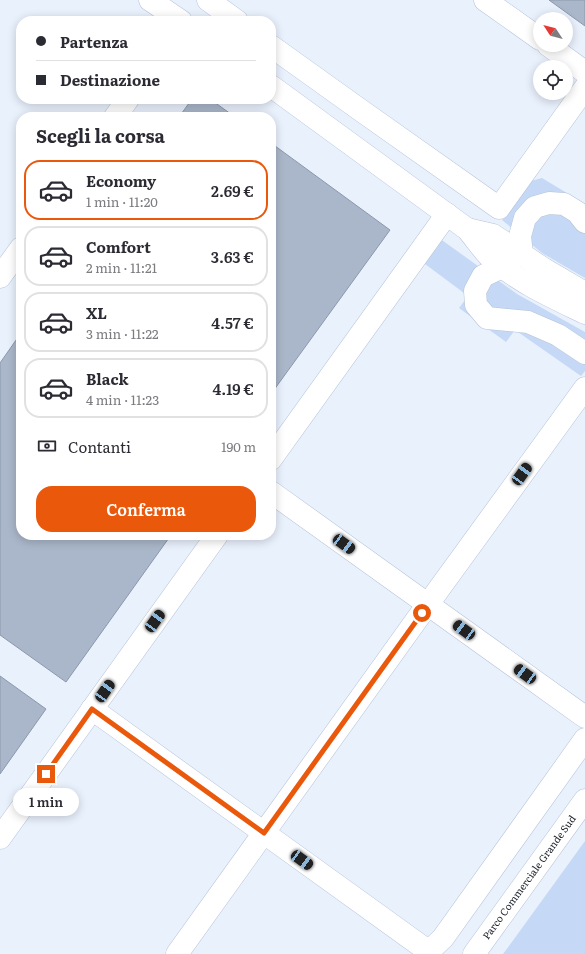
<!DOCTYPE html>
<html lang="it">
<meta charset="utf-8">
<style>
:root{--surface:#fff;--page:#f2f2f3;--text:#2b2b33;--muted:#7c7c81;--line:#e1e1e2;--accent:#ea580c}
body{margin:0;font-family:Literata,serif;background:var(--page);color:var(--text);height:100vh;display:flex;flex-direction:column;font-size:15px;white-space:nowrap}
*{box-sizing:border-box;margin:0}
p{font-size:13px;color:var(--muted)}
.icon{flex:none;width:22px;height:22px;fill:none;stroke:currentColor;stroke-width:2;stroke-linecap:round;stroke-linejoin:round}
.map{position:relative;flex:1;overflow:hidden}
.panel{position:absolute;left:16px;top:112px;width:260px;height:428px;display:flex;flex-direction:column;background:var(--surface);border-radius:16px;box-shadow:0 2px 10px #0003}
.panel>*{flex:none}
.top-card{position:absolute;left:16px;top:16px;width:260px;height:88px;border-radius:16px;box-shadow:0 2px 10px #0003;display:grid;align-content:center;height:88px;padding:0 20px;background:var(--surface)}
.needle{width:26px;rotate:306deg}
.tools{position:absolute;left:533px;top:12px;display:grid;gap:8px}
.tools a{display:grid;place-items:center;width:40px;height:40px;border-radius:50%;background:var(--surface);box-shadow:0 2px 10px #0003;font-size:20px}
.end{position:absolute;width:18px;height:18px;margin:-9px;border:5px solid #ea580c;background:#fff;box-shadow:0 0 0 2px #fff}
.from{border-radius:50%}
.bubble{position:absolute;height:28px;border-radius:14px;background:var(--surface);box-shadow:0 2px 10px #0003;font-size:13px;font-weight:600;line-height:28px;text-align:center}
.car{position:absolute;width:12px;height:24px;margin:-12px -6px;border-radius:5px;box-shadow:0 0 3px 1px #0007;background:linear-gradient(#222 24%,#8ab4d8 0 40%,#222 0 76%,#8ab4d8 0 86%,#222 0)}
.top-card b{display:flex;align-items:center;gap:14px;height:38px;font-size:15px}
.top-card b+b{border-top:1px solid var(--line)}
.top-card i{width:10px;height:10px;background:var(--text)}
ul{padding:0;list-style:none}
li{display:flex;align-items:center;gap:12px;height:60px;margin:0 8px 6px;padding:0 12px;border:2px solid var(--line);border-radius:16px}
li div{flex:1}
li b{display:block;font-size:15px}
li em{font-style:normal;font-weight:600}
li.on{border-color:var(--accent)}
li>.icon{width:36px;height:36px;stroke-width:1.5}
h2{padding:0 20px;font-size:18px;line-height:48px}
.pay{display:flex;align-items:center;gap:10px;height:44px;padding:0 20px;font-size:15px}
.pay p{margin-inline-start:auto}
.action{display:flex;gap:8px;margin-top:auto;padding:8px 20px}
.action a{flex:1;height:46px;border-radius:16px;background:var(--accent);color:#fff;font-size:16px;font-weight:600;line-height:46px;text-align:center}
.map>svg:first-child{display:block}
.green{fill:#c5d8f5}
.building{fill:#aab7ca;stroke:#8c98ab}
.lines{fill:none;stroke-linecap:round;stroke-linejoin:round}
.minor-casing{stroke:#b6c3d7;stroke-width:23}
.minor{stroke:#fff;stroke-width:22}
.route{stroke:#ea580c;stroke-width:5}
.labels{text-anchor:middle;stroke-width:3.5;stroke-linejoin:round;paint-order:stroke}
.street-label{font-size:10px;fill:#1f242b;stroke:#fff}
</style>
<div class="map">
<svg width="585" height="954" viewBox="0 0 585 954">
<rect width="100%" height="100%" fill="#e9f1fd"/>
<!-- green -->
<g class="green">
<polygon points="542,178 585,204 585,278 542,253 502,220 531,181"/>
<polygon points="439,238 517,294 585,332 585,371 581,376 515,330 506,342 459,308 468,296 421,261"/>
<polygon points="585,841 585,954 503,954 509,946"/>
</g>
<!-- building -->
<g class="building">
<polygon points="549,0 585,0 585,26"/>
<polygon points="192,99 210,99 235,117 179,117"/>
<polygon points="271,143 390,230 271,394"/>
<polygon points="21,333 21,535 171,535 66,682 0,635 0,363"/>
<polygon points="0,676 46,709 0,774"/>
</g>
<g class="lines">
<!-- minor casing -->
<g class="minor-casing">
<g id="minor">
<polyline points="150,0 181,21"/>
<polyline points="208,0 237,21"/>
<polyline points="485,0 540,39"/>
<polyline points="548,45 585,72"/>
<polyline points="271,46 359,109 499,208 585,88"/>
<path d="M271,86l196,143c8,9 15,20 23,28 28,25 62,40 95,56"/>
<polyline points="115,117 128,99"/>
<polyline points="467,229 493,235 544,269 585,293"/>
<polyline points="522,255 520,236 525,218 535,207 549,203 564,204 577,212 585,222"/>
<polyline points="502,267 483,276 475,291 476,305 487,318 528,322 558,335 585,353"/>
<polyline points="0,277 21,248"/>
<polyline points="271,459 447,214"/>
<polyline points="271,492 585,717"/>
<polyline points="92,709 428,951"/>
<polyline points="0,838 217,535"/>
<polyline points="177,954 415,622 585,388"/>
<polyline points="426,954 443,938 585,739"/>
<polyline points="474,954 585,800"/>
</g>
</g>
<!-- minor -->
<use href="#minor" class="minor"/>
</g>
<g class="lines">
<!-- route -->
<polyline class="route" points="46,774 92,709 264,833 422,613"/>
</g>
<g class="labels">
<!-- street labels -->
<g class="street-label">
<text transform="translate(529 877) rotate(-54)" y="4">Parco Commerciale Grande Sud</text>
</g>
</g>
</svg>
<div class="tools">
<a><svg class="needle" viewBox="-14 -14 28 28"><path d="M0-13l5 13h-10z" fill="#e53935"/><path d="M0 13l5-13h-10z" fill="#7c7c81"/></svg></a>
<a><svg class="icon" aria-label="locate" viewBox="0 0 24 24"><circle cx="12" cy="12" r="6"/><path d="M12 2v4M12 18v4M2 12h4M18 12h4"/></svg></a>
</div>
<i class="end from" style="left:422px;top:613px"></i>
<i class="end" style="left:46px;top:774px"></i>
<div class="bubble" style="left:13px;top:788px;width:66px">1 min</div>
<i class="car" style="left:522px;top:474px;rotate:36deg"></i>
<i class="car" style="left:344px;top:544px;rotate:126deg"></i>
<i class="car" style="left:155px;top:621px;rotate:36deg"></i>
<i class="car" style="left:464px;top:630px;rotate:306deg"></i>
<i class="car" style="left:525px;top:674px;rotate:306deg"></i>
<i class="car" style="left:105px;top:691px;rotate:35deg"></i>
<i class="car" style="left:302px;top:860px;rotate:126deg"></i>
<div class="top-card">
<b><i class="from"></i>Partenza</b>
<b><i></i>Destinazione</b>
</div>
<section class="panel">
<h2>Scegli la corsa</h2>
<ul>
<li class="on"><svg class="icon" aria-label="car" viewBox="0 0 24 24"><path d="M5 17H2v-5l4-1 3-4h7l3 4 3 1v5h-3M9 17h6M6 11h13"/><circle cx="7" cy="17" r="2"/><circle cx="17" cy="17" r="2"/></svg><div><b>Economy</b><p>1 min · 11:20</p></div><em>2.69 €</em></li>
<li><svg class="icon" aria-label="car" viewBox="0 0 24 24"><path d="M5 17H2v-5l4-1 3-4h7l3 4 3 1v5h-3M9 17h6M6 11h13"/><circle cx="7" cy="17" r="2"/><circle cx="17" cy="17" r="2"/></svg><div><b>Comfort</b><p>2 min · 11:21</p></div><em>3.63 €</em></li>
<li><svg class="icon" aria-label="car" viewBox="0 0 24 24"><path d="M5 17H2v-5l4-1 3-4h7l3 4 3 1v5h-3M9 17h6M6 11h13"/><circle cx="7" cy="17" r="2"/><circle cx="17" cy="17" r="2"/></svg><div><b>XL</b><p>3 min · 11:22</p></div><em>4.57 €</em></li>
<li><svg class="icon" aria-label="car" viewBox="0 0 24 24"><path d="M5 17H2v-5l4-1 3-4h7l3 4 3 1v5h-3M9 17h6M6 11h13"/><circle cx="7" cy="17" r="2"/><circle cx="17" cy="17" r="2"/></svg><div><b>Black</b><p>4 min · 11:23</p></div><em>4.19 €</em></li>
</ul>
<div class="pay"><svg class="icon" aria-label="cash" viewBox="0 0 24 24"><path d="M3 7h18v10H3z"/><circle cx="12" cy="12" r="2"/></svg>Contanti<p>190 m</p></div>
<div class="action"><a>Conferma</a></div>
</section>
</div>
